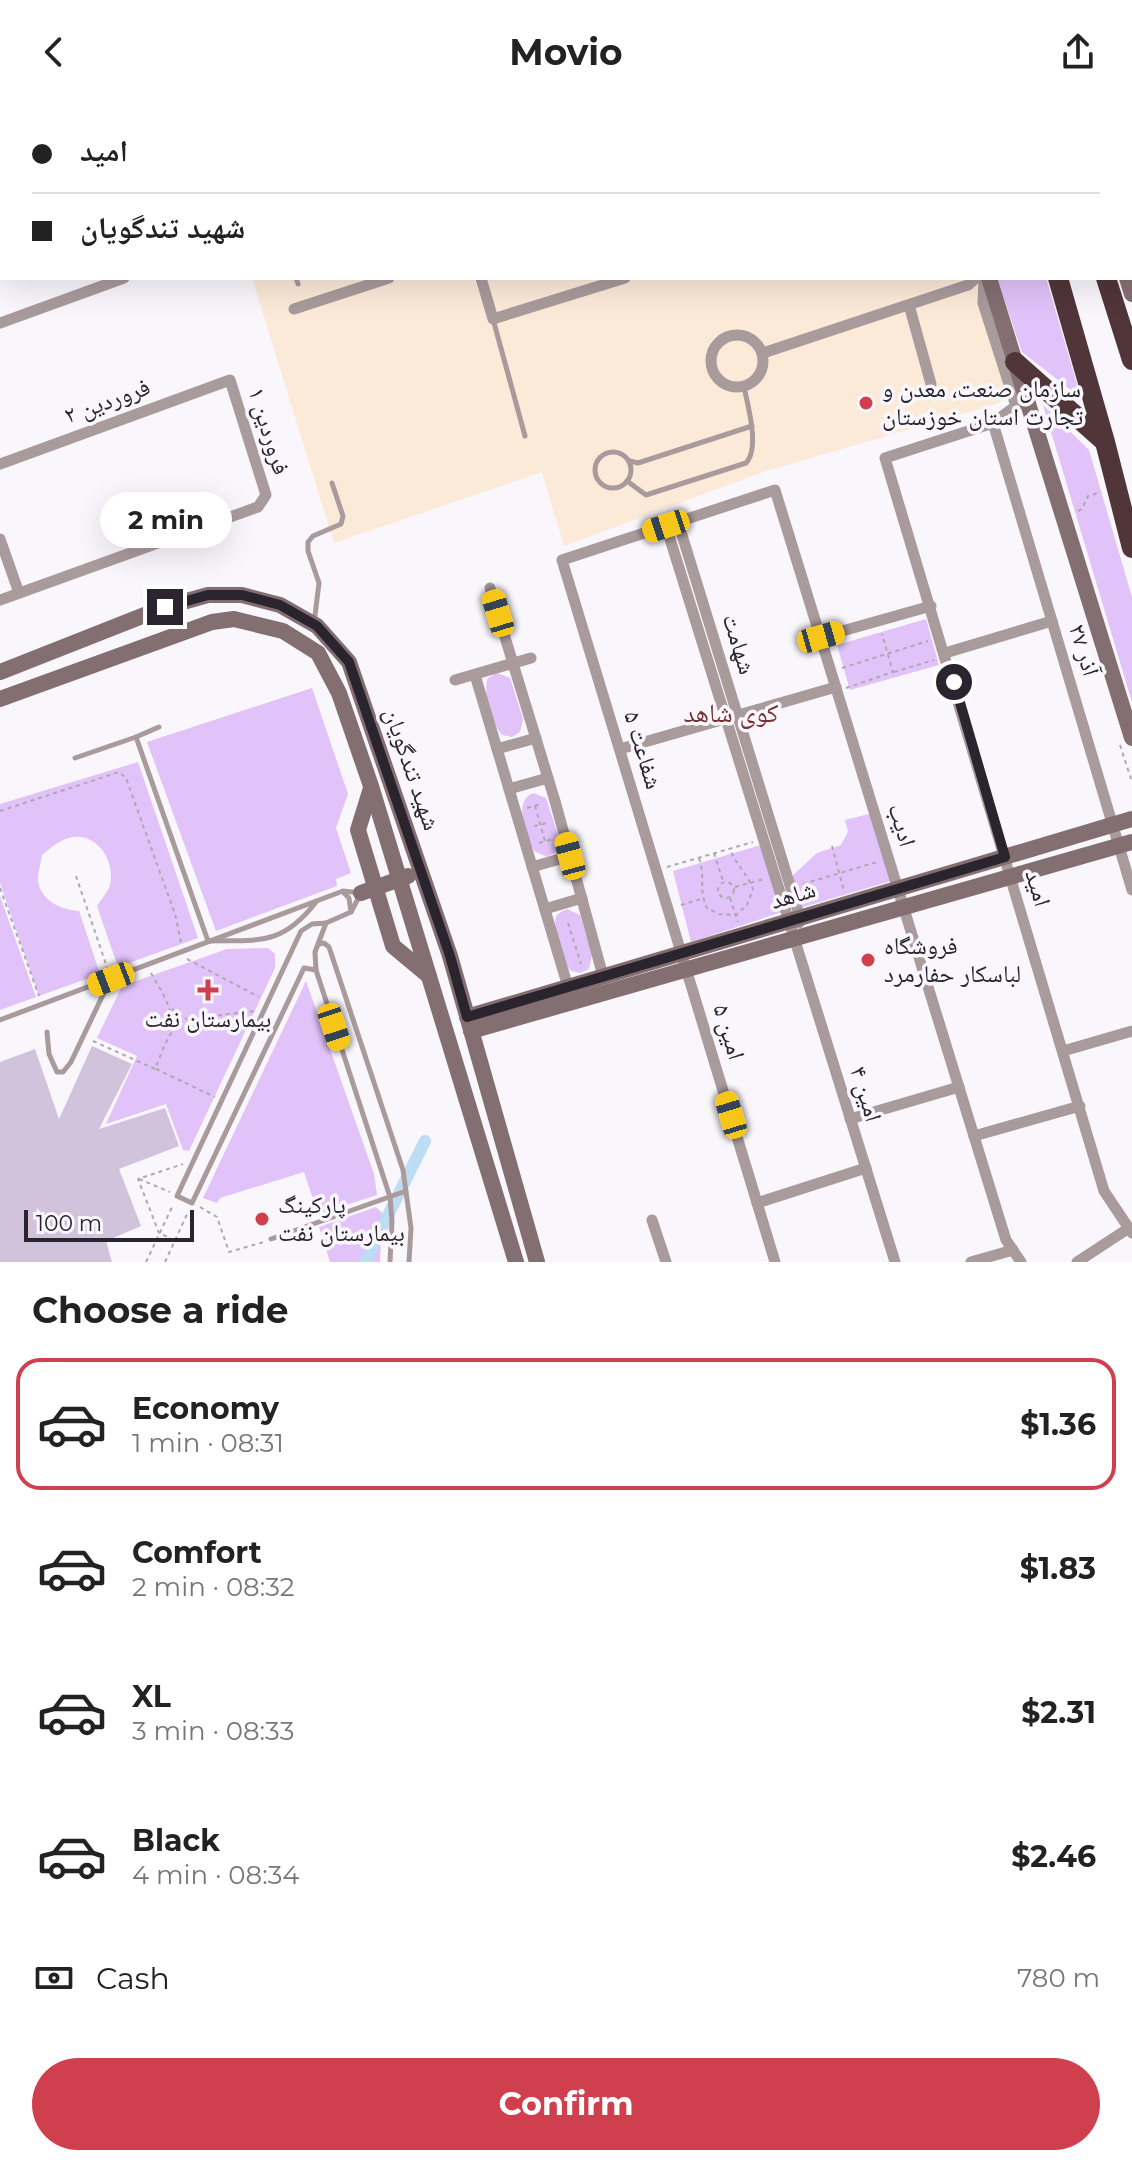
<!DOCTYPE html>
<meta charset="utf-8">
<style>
:root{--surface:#fff;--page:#f2f2f2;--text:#222;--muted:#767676;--line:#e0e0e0;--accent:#d03f4e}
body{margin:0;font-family:Montserrat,"Noto Naskh Arabic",sans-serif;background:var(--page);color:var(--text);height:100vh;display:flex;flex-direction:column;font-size:30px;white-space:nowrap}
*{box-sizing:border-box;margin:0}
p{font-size:26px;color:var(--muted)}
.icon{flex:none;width:44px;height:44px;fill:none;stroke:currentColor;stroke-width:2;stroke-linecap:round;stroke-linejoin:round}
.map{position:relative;height:1158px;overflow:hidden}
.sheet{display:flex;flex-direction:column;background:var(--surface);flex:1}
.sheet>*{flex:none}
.top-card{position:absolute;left:0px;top:0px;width:1132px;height:176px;box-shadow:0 8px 32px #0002;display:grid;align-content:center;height:176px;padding:0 32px;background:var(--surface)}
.scale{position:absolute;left:24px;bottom:20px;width:170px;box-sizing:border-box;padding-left:8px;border:4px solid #29242d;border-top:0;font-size:22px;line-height:28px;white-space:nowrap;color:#29242d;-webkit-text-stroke:6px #f9f6fc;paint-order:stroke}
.end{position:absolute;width:36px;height:36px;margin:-18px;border:10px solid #29242d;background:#fff;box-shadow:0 0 0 4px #fff}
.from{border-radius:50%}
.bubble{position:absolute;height:56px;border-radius:28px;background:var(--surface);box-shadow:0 8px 32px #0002;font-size:26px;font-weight:700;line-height:56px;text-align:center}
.car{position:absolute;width:24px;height:48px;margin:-24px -12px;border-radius:10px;box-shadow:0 0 6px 2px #0007;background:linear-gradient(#f5c518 24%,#345 0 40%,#f5c518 0 76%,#345 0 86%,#f5c518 0)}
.top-card b{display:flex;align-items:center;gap:28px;height:76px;font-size:30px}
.top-card b+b{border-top:2px solid var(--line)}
.top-card i{width:20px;height:20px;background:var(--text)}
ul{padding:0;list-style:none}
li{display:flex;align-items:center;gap:24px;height:132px;margin:0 16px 12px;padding:0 16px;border:4px solid transparent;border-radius:24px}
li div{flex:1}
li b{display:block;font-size:30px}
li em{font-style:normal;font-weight:700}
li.on{border-color:var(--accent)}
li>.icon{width:72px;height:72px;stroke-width:1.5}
h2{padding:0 32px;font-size:36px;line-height:96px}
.pay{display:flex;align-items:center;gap:20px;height:88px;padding:0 32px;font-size:30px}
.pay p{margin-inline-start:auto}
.cta{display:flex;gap:16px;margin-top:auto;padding:16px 32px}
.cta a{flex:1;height:92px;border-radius:48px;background:var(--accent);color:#fff;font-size:32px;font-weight:700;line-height:92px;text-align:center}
header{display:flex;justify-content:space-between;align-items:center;height:104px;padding:0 32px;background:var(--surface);font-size:36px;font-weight:700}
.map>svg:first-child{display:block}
.industrial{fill:#fcead9}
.green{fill:#e1c2f9}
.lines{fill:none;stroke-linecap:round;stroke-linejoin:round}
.canal{stroke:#bcddf3;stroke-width:12}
.building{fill:#d2c3dd}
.path{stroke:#ada9b0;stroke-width:2;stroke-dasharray:4 4;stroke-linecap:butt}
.lane{stroke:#a99a9c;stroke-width:5}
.street{stroke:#a99a9c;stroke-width:11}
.secondary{stroke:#836e71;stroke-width:16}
.highway{stroke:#503539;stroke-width:20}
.route{stroke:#29242d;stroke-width:10}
.poi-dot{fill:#d03f4e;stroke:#f9f6fc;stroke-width:3}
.labels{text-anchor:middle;stroke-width:7;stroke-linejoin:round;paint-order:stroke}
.poi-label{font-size:24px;fill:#29242d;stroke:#f9f6fc;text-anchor:start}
.street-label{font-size:24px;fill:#29242d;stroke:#f9f6fc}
.neighbourhood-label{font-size:26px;fill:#773034;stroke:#f9f6fc}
</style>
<header><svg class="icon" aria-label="back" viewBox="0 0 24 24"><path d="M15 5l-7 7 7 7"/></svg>Movio<svg class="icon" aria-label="share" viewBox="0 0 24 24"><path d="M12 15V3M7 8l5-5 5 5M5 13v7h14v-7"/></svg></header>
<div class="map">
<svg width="1132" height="1158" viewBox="0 0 1132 1158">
<rect width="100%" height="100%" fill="#f9f6fc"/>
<!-- industrial -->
<g class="industrial">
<polygon points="198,0 919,0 920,2 199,2"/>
<polygon points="252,174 976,174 1014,292 993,301 763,368 564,442 542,368 334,439"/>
</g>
<!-- green -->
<g class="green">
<polygon points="997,174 1046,174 1081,294 1022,248"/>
<polygon points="1043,301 1089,346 1132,493 1132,598"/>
<polygon points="926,515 939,561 850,586 837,541"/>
<path d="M497,569l13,5 13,41 -3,13 -8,5 -10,-2c-10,-11 -20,-43 -14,-57z"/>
<polygon points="312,584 348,690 336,724 351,769 336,775 337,782 216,827 147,638"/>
<path d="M138,658l60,176 -80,29 -21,-61c4,-7 11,-14 13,-21 5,-20 -8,-45 -29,-48 -16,-2 -28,9 -39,18 -1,8 -5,20 -4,27 4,20 25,28 41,29l21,63 -61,22 -39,-113v-79z"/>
<path d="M533,689l13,5 13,40 -3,14 -9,5 -13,-6c-7,-17 -22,-49 -1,-58z"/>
<polygon points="873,709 894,776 800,804 790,774 817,749 841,741 848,728 845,716"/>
<polygon points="761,741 782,808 691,838 673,767"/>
<polygon points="0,792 36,893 0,906"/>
<path d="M567,805l13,6 12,40 -3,14 -9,4 -9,-2c-7,-7 -19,-45 -15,-54 3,-5 7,-6 11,-8z"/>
<polygon points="268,844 275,850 275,864 189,1047 183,1046 166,1000 106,1020 137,952 97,934 122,882 227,845"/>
<polygon points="306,877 374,1070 377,1091 318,1110 304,1068 220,1094 217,1099 203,1094"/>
<polygon points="376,1103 382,1109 380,1158 330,1158 319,1123"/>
</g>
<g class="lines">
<!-- canal -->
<polyline class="canal" points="365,1158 425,1037"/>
</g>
<!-- building -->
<polygon class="building" points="92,942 132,960 99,1025 165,1004 179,1042 119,1065 141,1122 106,1137 112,1158 0,1158 0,958 35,945 59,1015"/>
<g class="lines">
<!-- path -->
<g class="path">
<polyline points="1078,407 1082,405 1088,392 1101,388"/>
<polyline points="842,564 928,537"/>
<polyline points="894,568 934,556"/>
<polyline points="846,584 893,568 882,530"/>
<polyline points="1120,641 1132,678"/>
<polyline points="535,702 545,737"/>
<polyline points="527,704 541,700"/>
<polyline points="0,707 119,668 126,674 175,810 181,838"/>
<polyline points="534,722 547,719"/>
<polyline points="539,739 553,735"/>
<polyline points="832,742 844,787"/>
<polyline points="714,749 723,777"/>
<path d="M699,754c7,20 -1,32 8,50l12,6 17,1 11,-10 6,-16c-6,-16 -17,-24 -23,-40"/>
<polyline points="667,763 753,738"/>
<polyline points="76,772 108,866"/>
<circle cx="726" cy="786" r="8"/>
<polyline points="803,780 877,758"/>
<polyline points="735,783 764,775"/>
<polyline points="0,784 39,892"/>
<polyline points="730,794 738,818"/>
<polyline points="681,801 701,795"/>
<polyline points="568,819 581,860"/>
<polyline points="187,855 259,893"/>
<path d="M151,869c10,18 22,34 21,56"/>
<polyline points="172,905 186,915"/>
<path d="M93,937l62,28c8,-18 13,-41 32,-50l68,-8"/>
<polyline points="156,965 215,993"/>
<polyline points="139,1075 170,1088"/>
<polyline points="200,1103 217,1113 229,1148 264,1138"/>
<polyline points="174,1136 159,1129 138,1075 183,1060"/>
<polyline points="146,1158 173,1101"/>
<polyline points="165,1158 188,1108"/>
</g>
<!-- lane -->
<g class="lane">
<polyline points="244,0 245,2"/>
<polyline points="353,0 354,2"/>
<polyline points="296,174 298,180"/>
<polyline points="493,215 525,332"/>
<circle cx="613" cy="366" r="18"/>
<polyline points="630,357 638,359 752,322"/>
<path d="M627,377l19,14 100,-32c14,-15 2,-57 -2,-76"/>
<polyline points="314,519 319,479 308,447 308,438 313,432 341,420 343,412 332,379"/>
<polyline points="136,633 159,623"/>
<path d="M75,654l61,-21 72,204c51,-1 74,5 108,-39"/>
<polyline points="343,788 349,794 351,808"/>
<polyline points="319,840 324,839 329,843 403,1066 411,1124 409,1158"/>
<polyline points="316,866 304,864 192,1099 177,1092 301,827 312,820 326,819"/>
<polyline points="0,916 343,787 361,789 351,808 326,819 315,848 316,866 390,1093 392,1117 390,1158"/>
<polyline points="47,928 49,950 57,968 63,968 71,958 110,876"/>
<polyline points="271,1135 406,1087"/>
</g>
<!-- street -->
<g class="street">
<polyline points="428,0 429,2"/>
<polyline points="540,0 541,2"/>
<polyline points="656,0 657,2"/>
<polyline points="774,0 774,2"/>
<polyline points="884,0 884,2"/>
<polyline points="0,79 2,78"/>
<polyline points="1130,92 1132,91"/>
<polyline points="481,174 493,215 625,174"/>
<polyline points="984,174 983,199 1016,302 993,319 885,354 1104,1087 1132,1129"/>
<polyline points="909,201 931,280"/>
<polyline points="294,205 389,174"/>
<polyline points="0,219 124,174"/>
<circle cx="737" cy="257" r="26"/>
<polyline points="763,249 968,181 976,174"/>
<polyline points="993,319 1132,786"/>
<polyline points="0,360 230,276 266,391 258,403 0,496"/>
<polyline points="678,418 800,814 799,819"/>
<polyline points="666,422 895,1158"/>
<polyline points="0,435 19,489"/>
<polyline points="490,484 555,697 603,872"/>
<polyline points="821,533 931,502"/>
<polyline points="945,549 1052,517"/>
<polyline points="475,571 568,883"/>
<polyline points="455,576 531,554"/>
<polyline points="497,645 536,634"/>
<polyline points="620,645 836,583"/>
<polyline points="509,685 548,674"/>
<polyline points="532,763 570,752"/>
<polyline points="545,805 582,794"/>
<polyline points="1063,947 1132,927"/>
<polyline points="850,1015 959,983"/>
<polyline points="974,1032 1080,1002"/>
<polyline points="757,1099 866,1064"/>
<polyline points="652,1116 666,1158"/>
<polyline points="775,1158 562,456 775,386 1006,1136 1021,1158"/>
<polyline points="971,1158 1013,1146"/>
<polyline points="1077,1158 1129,1124"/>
</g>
<!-- secondary -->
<g class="secondary">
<polyline points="930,0 931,2"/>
<polyline points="1073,0 1073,2"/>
<polyline points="989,174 1132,634"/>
<polyline points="1127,174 1132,190"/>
<polyline points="0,568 165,503 208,491 242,491 280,501 317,522 349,558 450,852 537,1158"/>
<polyline points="0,595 212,518 234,515 283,527 318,549 339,589 371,682 516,1158"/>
<polyline points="371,684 358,726 393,842 429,872"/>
<polyline points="361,789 408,772"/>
<polyline points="467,913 1132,715"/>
<polyline points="471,927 1132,738"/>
</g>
<!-- highway -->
<g class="highway">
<polyline points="1008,0 1008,2"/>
<polyline points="1051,0 1052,2"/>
<polyline points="1058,174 1105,338 1132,444"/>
<polyline points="1106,174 1132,256"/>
<polyline points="1015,258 1104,337"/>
</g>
</g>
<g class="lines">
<!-- route -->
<polyline class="route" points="165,503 208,491 242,491 280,501 317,522 349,558 450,852 467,913 1005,753 954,578"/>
</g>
<!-- markers -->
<g class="poi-dot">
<circle cx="866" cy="299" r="8"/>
<circle cx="868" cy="856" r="8"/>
<path d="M204 874h8v8h8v8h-8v8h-8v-8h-8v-8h8z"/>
<circle cx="262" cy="1115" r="8"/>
</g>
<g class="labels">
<!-- poi labels -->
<g class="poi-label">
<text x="882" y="293">سازمان صنعت، معدن و<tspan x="882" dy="28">تجارت استان خوزستان</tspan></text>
<text x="884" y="850">فروشگاه<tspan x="884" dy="28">لباسکار حفارمرد</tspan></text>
<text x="208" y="923" text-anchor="middle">بیمارستان نفت</text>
<text x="278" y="1109">پارکینگ<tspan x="278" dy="28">بیمارستان نفت</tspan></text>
</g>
<!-- street labels -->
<g class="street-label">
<text transform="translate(107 297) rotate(-20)" y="8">فروردین ۲</text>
<text transform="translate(269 327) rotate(73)" y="8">فروردین ۱</text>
<text transform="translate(739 540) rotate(73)" y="8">شهامت</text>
<text transform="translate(1084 546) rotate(73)" y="8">آذر ۲۷</text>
<text transform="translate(643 646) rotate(73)" y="8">شفاعت ۵</text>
<text transform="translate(412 665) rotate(71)" y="8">شهید تندگویان</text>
<text transform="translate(902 721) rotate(73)" y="8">ادیب</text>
<text transform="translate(1038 784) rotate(73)" y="8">امید</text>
<text transform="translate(793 791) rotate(-17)" y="8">شاهد</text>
<text transform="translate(729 928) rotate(73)" y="8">امین ۵</text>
<text transform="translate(866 990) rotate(73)" y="8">امین ۴</text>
</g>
<!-- neighbourhood labels -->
<g class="neighbourhood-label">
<text x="731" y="618">کوی شاهد</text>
</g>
</g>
</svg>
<div class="scale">100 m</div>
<i class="end from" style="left:954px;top:578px"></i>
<i class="end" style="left:165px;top:503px"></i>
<div class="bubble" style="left:100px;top:388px;width:132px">2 min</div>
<i class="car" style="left:666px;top:422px;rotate:252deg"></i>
<i class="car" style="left:498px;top:509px;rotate:343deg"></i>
<i class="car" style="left:821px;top:533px;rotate:74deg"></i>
<i class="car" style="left:570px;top:752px;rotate:345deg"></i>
<i class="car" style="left:111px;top:875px;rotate:249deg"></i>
<i class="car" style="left:334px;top:923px;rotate:162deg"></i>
<i class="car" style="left:731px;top:1011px;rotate:343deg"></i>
<div class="top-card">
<b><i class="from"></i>امید</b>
<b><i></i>شهید تندگویان</b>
</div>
</div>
<section class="sheet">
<h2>Choose a ride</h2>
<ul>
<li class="on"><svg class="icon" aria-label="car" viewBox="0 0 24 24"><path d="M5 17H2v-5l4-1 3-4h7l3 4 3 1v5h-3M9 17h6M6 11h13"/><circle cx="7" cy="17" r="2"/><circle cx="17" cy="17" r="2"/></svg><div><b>Economy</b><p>1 min · 08:31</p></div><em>$1.36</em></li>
<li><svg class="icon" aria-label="car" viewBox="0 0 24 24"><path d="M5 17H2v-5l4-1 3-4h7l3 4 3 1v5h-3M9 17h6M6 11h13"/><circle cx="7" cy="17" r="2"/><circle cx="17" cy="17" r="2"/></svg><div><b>Comfort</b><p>2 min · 08:32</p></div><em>$1.83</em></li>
<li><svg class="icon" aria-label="car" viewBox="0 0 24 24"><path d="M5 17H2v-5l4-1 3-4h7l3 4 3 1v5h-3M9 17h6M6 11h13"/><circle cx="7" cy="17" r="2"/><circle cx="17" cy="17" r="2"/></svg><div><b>XL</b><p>3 min · 08:33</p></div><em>$2.31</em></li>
<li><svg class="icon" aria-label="car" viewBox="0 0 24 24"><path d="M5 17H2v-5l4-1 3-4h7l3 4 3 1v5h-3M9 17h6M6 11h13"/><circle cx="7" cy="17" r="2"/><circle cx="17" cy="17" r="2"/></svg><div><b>Black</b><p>4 min · 08:34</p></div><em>$2.46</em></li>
</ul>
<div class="pay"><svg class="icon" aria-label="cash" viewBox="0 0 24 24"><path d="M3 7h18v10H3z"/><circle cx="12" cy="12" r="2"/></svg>Cash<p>780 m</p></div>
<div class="cta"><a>Confirm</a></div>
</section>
